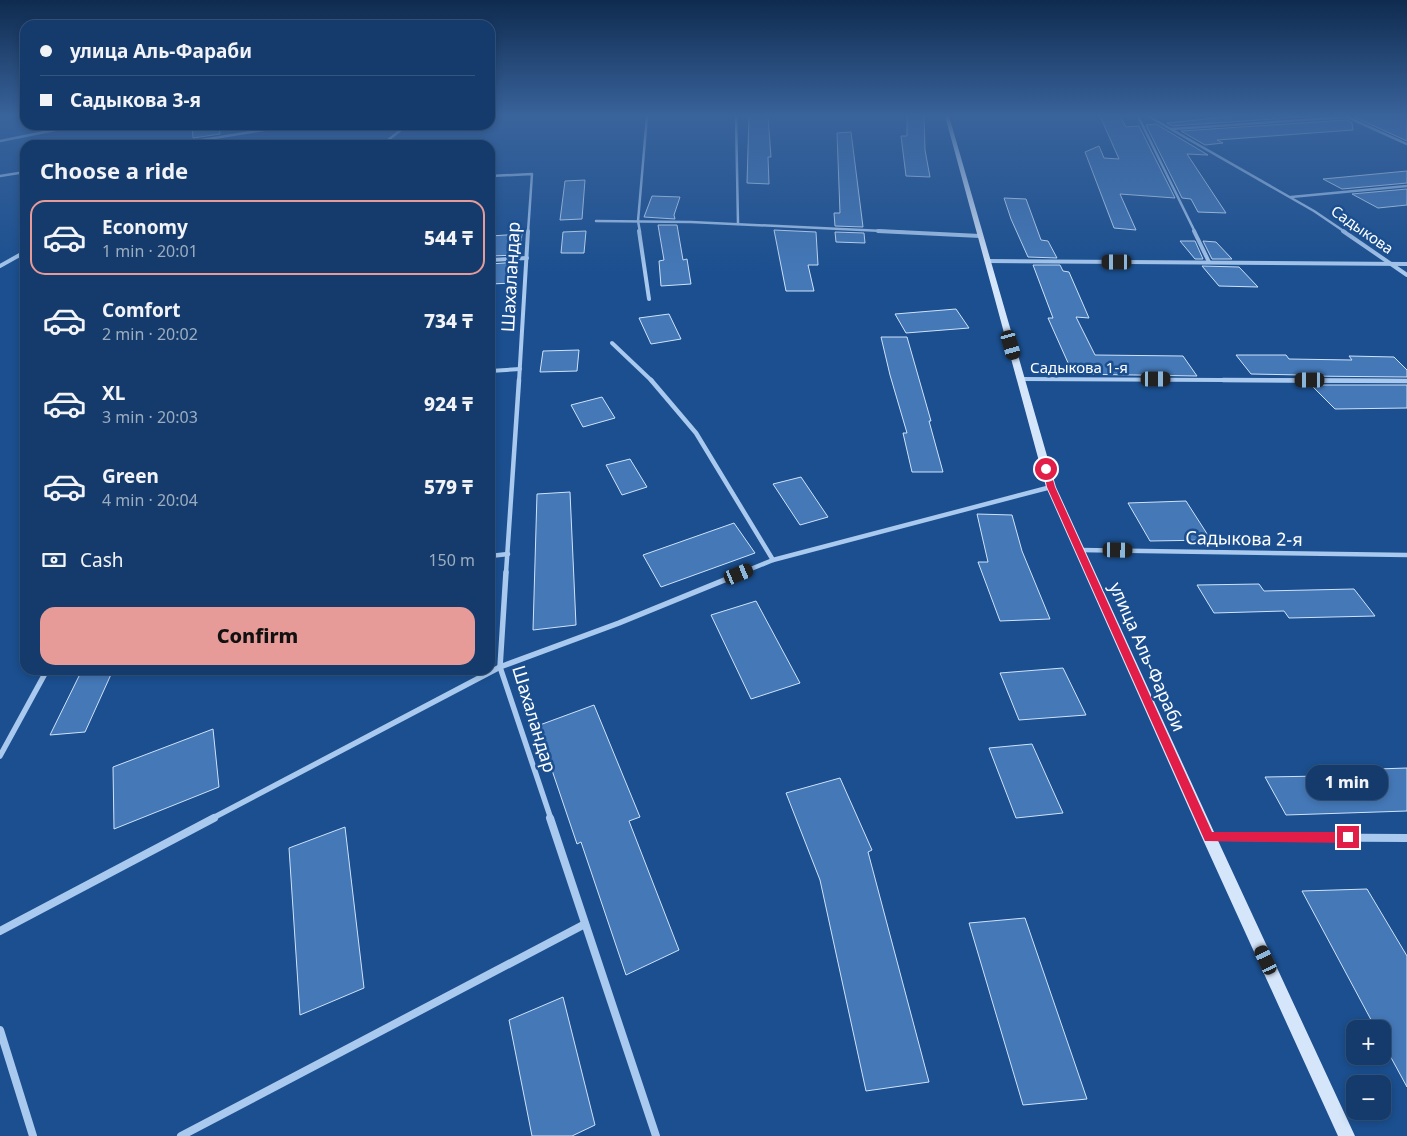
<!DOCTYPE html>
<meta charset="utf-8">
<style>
:root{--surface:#143b6b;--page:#214673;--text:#f1f3f6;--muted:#9dadc1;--line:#33557e;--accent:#e69b98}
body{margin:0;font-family:"Noto Sans",sans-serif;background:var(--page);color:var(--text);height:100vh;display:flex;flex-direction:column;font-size:19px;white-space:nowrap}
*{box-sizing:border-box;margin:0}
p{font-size:16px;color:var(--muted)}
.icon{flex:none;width:28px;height:28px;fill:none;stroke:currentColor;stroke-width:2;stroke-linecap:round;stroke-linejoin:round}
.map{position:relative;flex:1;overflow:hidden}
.drawer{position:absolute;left:20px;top:140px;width:475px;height:535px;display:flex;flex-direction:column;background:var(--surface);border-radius:15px;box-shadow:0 2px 8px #0003,0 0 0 1px var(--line)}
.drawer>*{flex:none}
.guide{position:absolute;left:20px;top:20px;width:475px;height:110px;border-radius:15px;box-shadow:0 2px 8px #0003,0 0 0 1px var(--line);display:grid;align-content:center;height:110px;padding:0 20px;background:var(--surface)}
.buttons{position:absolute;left:1346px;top:1020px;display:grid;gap:10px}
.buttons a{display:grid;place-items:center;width:45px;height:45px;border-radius:10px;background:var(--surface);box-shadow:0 2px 8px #0003,0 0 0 1px var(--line);font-size:25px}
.end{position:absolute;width:22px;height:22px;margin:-11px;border:6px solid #e11d48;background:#fff;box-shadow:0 0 0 2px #fff}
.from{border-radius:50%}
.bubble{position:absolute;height:35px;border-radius:15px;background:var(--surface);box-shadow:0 2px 8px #0003,0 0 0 1px var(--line);font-size:16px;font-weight:800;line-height:35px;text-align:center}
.car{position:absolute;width:15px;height:30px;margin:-15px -8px;border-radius:6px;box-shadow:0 0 4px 1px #0007;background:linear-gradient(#222 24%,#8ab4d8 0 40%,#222 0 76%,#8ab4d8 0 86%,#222 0)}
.guide b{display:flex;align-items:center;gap:18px;height:48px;font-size:19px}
.guide b+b{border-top:1px solid var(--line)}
.guide i{width:12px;height:12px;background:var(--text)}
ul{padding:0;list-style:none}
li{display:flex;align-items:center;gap:15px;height:75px;margin:0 10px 8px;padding:0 10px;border:2px solid transparent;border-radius:15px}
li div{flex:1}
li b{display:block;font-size:19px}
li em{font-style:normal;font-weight:800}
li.on{border-color:var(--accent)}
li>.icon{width:45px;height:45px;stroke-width:1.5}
h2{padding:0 20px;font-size:22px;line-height:60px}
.pay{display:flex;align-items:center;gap:12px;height:55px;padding:0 20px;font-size:19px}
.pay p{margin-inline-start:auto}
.primary-button{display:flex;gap:10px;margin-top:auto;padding:10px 20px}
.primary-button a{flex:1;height:58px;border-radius:15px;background:var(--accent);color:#111;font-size:20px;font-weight:800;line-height:58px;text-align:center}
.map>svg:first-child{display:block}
.building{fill:#4478b7;stroke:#cfe3fa}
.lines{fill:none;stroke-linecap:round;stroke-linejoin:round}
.minor-far4{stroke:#a9c9ee;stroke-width:2.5}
.minor-far3{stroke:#a9c9ee;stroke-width:4}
.minor-far2{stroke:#a9c9ee;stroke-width:4.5}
.minor-far1{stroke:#a9c9ee;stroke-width:5.5}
.minor{stroke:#a9c9ee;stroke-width:8}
.secondary{fill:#d6e6fa;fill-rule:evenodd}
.route{fill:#e11d48}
.labels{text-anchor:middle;stroke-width:5;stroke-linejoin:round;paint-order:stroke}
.far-street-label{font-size:15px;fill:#fff;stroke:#1b4f8f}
.street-label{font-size:18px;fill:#fff;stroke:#1b4f8f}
</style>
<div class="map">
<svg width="1407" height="1136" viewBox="0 0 1407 1136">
<rect width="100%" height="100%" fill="#1b4f8f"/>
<!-- building -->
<g class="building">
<polygon points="749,116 768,116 771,157 768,157 769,184 747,183"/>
<polygon points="907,116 924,116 925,150 930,177 906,176 901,136 907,136"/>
<polygon points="1100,116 1120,116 1126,127 1139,126 1175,198 1120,194 1136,230 1114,228 1085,152 1099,146 1104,158 1119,159"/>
<polygon points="1236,116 1318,116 1172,126 1167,123"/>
<polygon points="1352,116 1407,116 1407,141"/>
<polygon points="1347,120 1352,123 1353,130 1217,140 1223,143 1205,145 1181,131"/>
<polygon points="1156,124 1208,155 1187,154 1226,213 1198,212 1191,199 1182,198 1146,125"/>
<polygon points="192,125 219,125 220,134 193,138"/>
<polygon points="851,132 863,227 835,226 834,213 840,213 837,133"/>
<polygon points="1407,171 1407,183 1342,189 1323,179"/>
<polygon points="585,180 582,219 560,220 565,181"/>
<polygon points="1407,189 1407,205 1378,208 1352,194"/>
<polygon points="652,196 680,197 674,215 675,219 644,217"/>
<polygon points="1004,198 1026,199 1041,240 1048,241 1057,258 1028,257 1011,219"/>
<polygon points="658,225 677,225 683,260 687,259 691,284 661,286 659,261 664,260"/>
<polygon points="774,230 816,232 818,265 808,265 814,291 786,291"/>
<polygon points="586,231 584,253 561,253 563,232"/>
<polygon points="835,232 864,233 865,243 836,242"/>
<polygon points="522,234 519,255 490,256 490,236"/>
<polygon points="1180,241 1195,241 1203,259 1195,259"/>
<polygon points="1203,241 1216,242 1232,259 1212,259"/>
<polygon points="518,262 514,283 490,284 490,264"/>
<polygon points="1033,265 1060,265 1063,271 1069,272 1089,318 1076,317 1095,355 1183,356 1197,376 1073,374 1048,318 1053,318"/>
<polygon points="1202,266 1239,267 1258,287 1219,286"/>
<polygon points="956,309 969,328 906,333 895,314"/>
<polygon points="669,314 681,339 651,344 639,318"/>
<polygon points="881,337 907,337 931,421 929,421 943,472 912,472 903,433 907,433 890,375"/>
<polygon points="579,350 577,371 540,372 543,351"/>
<polygon points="1236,355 1286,355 1289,359 1352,360 1349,356 1394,357 1407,370 1407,377 1304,376 1302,375 1251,374"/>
<polygon points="1311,385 1407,385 1407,408 1335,409"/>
<polygon points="602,397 615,418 583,427 571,405"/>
<polygon points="630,459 647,487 622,495 606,465"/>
<polygon points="801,477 828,517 800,525 773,484"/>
<polygon points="570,492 576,625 533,630 537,494"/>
<polygon points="1186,501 1211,540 1150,541 1128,503"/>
<polygon points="977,514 1012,515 1022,551 1050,619 1000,621 978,562 988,562"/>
<polygon points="734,523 755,553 661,587 643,555"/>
<polygon points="1259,584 1264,591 1354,589 1375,616 1289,618 1284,611 1214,613 1197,585"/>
<polygon points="756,601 800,683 751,699 711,615"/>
<polygon points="1063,668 1086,715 1019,720 1000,673"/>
<polygon points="82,670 113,670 85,732 50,735"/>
<polygon points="594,705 640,817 629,821 679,950 626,975 581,842 577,844 537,726"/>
<polygon points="213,729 219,787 114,829 113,767"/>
<polygon points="1032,744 1063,813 1016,818 989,748"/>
<polygon points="1407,768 1407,811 1286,815 1265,777 1381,775 1377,769"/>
<polygon points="840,778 872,850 868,852 929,1082 866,1091 820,880 786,793"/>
<polygon points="345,827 364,988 300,1015 289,848"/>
<polygon points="1367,889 1407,956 1407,1087 1382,1041 1382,1029 1376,1029 1302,891"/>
<polygon points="1025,918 1087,1099 1023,1105 969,923"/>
<polygon points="563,997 595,1125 572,1136 532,1136 509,1020"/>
</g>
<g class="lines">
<!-- minor-far4 -->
<g class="minor-far4">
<polyline points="736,116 738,224"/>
<polyline points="1138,116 1195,232"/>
<polyline points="1148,116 1314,211 1345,232"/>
<polyline points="1345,116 1407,144"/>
<polyline points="341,125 401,130"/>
<polyline points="1172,129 1347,117"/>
<polyline points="0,141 80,125"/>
<polyline points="171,145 270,129 317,125"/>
<polyline points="382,145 407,125"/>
<polyline points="0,176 25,172"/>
<polyline points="490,176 532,174 528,232"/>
<polyline points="1291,197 1407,186"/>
<polyline points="596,221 691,222 904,232"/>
<polyline points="640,232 638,221 647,116"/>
</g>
<!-- minor-far3 -->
<g class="minor-far3">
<polyline points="639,231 649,299"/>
<polyline points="878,231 980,236"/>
<polyline points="1194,231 1209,262"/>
<polyline points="1343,231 1407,275"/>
<polyline points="490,260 527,258"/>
<polyline points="987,261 1407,264"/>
<polyline points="0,266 25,252"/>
<polyline points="612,343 652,381"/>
<polyline points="490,371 520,369"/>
<polyline points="1020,379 1407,381"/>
<polyline points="519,381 528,231"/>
</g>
<!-- minor-far2 -->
<g class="minor-far2">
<polyline points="651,380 696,433 773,560"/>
<polyline points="1223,380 1407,381"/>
<polyline points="1080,550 1407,555"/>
<polyline points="490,556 508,554"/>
<polyline points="506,573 519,380"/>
<polyline points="741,573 773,560 1051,487"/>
</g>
<!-- minor-far1 -->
<g class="minor-far1">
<polyline points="506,572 500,667 551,819"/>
<polyline points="0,756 47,670"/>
<polyline points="211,819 500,667 619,623 744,572"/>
</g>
<!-- minor -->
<g class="minor">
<polyline points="550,818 656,1136"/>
<polyline points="1210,837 1407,838"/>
<polyline points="0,931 214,818"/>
<polyline points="0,1030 33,1136"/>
<polyline points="181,1136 585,924"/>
</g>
<!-- secondary -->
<polygon class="secondary" points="945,116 949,116 1056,487 1214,832 1355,1136 1338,1136 1204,842 1046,487"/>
</g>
<!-- sky -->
<linearGradient id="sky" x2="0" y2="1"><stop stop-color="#0f2b4f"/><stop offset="0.42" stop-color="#39639b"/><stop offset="1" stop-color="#39639b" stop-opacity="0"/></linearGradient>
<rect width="1407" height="275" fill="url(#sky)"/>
<!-- route -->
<polygon class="route" points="1043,467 1050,469 1055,487 1212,832 1348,832 1351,834 1353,837 1351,841 1348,843 1205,841 1047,487"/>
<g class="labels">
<!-- far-street labels -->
<g class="far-street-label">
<text transform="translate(1362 230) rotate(35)" y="5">Садыкова</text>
<text x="1079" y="373">Садыкова 1-я</text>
</g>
<!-- street labels -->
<g class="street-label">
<text transform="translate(511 277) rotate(-87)" y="6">Шахаландар</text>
<text transform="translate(1244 539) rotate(1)" y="6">Садыкова 2-я</text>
<text transform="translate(1147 657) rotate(66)" y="6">улица Аль-Фараби</text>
<text transform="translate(534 719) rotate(73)" y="6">Шахаландар</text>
</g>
</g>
</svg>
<div class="buttons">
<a>+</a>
<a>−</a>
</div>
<i class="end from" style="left:1046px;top:469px"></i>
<i class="end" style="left:1348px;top:837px"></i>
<div class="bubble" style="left:1306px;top:765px;width:82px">1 min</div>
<i class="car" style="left:1117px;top:262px;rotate:270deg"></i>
<i class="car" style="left:1011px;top:345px;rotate:164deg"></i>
<i class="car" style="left:1156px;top:379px;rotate:90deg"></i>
<i class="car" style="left:1310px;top:380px;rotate:270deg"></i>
<i class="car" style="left:1118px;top:550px;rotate:91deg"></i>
<i class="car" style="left:739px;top:574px;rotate:68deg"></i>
<i class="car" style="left:1266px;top:960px;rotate:335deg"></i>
<div class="guide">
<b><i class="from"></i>улица Аль-Фараби</b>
<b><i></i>Садыкова 3-я</b>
</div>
<section class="drawer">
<h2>Choose a ride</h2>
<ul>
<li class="on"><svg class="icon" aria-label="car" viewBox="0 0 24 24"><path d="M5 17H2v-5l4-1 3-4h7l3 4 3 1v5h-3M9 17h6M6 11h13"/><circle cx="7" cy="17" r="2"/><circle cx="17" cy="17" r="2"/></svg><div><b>Economy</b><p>1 min · 20:01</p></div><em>544 ₸</em></li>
<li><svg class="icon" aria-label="car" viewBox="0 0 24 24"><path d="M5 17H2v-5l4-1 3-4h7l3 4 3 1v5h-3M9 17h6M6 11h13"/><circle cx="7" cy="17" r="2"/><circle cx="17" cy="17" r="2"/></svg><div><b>Comfort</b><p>2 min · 20:02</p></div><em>734 ₸</em></li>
<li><svg class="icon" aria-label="car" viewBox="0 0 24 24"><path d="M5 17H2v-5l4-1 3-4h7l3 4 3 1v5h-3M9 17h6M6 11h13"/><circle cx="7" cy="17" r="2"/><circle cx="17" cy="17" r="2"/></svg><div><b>XL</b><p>3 min · 20:03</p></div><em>924 ₸</em></li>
<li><svg class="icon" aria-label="car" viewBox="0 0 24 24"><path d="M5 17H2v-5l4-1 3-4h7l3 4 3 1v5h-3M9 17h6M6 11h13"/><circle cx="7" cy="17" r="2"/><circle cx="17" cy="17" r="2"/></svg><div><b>Green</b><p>4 min · 20:04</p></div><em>579 ₸</em></li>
</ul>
<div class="pay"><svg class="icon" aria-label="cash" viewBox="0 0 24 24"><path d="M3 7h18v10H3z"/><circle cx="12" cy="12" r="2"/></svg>Cash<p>150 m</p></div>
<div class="primary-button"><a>Confirm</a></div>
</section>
</div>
